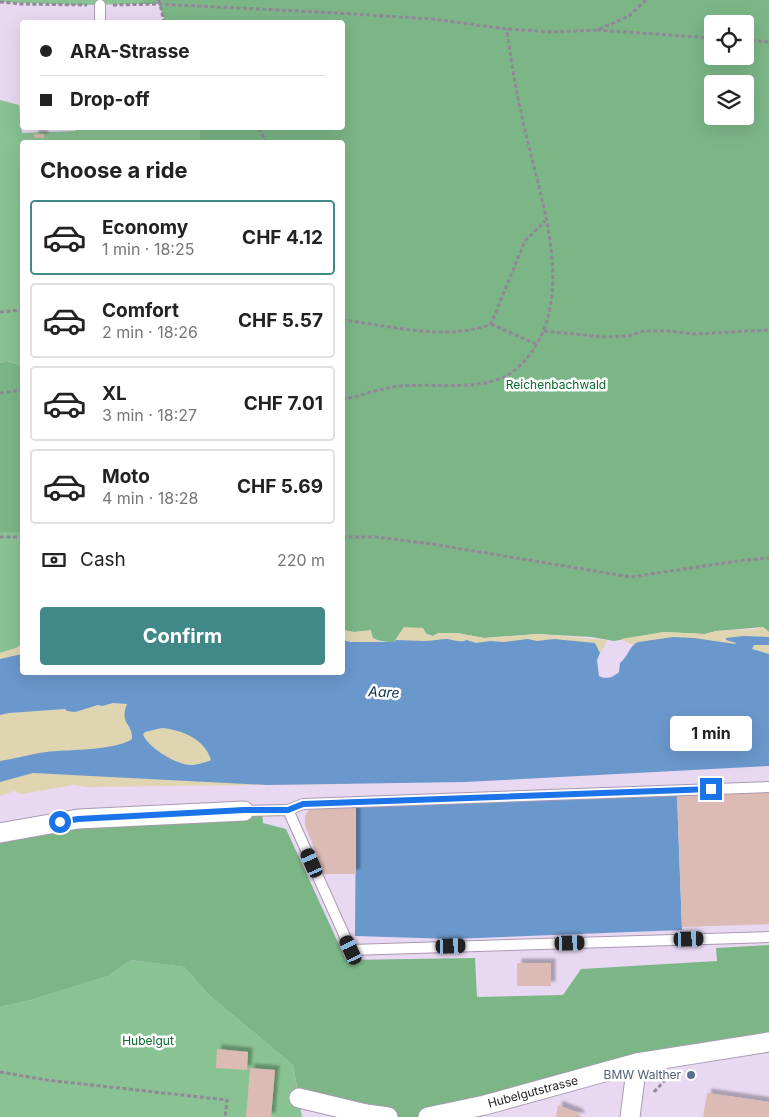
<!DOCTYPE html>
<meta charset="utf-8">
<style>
:root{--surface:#fff;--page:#f6f6f6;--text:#222;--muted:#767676;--line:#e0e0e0;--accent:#418988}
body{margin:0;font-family:Inter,sans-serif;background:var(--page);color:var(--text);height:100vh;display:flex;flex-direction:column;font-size:19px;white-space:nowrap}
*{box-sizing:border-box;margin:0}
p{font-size:16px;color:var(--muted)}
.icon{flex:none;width:28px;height:28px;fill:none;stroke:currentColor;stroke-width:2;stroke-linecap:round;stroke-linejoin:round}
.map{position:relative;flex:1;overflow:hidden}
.panel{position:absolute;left:20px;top:140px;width:325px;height:535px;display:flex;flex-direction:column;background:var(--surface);border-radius:5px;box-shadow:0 5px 20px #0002}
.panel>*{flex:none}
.top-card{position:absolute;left:20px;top:20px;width:325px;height:110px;border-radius:5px;box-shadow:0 5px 20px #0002;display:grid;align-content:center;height:110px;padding:0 20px;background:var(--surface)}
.fabs{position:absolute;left:704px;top:15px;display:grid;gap:10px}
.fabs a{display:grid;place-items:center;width:50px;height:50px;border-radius:5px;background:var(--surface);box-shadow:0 5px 20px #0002;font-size:25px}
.end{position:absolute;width:22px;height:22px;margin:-11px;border:6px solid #1a73e8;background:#fff;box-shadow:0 0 0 2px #fff}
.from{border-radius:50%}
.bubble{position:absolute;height:35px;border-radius:5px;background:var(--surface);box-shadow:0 5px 20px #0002;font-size:16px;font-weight:700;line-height:35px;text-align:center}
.car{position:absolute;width:15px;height:30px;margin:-15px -8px;border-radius:6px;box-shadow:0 0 4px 1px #0007;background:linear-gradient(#222 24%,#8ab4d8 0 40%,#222 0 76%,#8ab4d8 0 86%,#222 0)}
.top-card b{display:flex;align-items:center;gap:18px;height:48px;font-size:19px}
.top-card b+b{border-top:1px solid var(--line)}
.top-card i{width:12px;height:12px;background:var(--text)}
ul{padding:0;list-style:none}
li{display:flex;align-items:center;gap:15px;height:75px;margin:0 10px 8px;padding:0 10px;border:2px solid var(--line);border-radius:5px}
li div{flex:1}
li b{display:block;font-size:19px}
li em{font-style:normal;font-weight:700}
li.selected{border-color:var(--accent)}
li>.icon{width:45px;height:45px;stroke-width:1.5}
h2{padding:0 20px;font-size:22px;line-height:60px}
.pay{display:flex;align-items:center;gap:12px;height:55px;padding:0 20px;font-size:19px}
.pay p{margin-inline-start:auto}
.cta{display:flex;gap:10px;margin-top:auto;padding:10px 20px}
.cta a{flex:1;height:58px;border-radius:5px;background:var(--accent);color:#fff;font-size:20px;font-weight:700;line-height:58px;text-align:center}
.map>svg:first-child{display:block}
.green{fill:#89c293}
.forest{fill:#7cb687;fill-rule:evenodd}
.sand{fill:#dfd5b1}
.water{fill:#6b98cc;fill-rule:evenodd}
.building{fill:#dbbbb3;filter:url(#shadow)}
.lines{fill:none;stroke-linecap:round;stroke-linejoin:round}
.service-casing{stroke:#a999b1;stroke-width:12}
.minor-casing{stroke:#a999b1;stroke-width:21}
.path{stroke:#928799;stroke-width:3;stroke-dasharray:4 2.5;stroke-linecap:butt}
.service{stroke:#fff;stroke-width:10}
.minor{stroke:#fff;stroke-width:19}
.route{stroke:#1a73e8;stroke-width:6}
.service-dot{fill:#5c6f8a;stroke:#fff;stroke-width:2}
.labels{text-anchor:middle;stroke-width:5;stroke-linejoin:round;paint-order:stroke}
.park-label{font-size:12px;fill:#0c682e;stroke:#fff}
.service-label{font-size:12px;fill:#4e5e75;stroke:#fff;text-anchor:end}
.street-label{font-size:12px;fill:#27212a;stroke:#fff}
.water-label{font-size:14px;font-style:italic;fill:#0a2c4e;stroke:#fff}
</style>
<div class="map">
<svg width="769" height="1117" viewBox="0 0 769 1117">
<defs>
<filter id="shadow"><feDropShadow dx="4.5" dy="-4.5" stdDeviation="1" flood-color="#0004"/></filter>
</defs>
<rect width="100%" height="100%" fill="#e8d8f2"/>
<!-- green -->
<g class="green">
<polygon points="0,0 143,0 143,4 78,5 0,2"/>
<polygon points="0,100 19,105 22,133 75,131 78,128 200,128 200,142 22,142 22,366 7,361 0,363"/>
<polygon points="13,532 22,532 22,644 16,648 0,653 0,533"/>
<polygon points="131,960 184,967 209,995 293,1065 302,1117 0,1117 0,1007 31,1000 108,976"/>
</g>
<!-- forest -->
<g class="forest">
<path d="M143,0h626v632l-6,-5 -47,4 -11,3 -41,-2 -50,9 -22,-4 -54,-3 -54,4 -27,-5h-19l-5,3 -29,-9 -10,15c-13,0 -21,-2 -31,-11l-9,1 -11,-2 -1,-488h-142v-14h142v-106h-177l-6,-18h-16zM712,24h33v32h-33zM712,84h33v32h-33z"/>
<polygon points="7,361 22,366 22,532 0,533 0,363"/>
<polygon points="262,810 263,823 286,829 346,960 475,958 477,997 563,995 581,969 717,961 716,948 769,945 769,1042 428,1117 388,1117 299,1098 293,1065 209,995 184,967 131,960 108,976 31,1000 0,1007 0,833"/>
</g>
<!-- sand -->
<g class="sand">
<polygon points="404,627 423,628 428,636 433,636 438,633 457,633 484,638 538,634 607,640 604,648 600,653 598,649 343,648 342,630 354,632 371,630 373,639 382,642 394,642"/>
<polygon points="759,627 763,627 769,632 769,660 638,642 633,645 621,639 664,632 705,634 716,631 755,629"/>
<polygon points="22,644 22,662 0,664 0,653 16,648"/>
<polygon points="113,703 128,704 127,726 129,728 145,732 162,728 202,731 351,784 86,787 74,785 22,794 14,791 0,796 0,715 9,713 65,709 67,711"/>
</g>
<!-- water -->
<g class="water">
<path d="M743,636l26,1v8h-15l-2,4 17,5v112l-304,16 -198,3 -234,-12 -33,9v-21c19,-3 38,-9 57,-10 17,-1 62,-2 75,-12 1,-16 -13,-14 -5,-35l-14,-1 -11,3 -4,-1 -23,7 -8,-1 -2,-2 -56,4 -9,2v-56l22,-5v18h320l1,-32 7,2h44l2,-2c9,0 19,1 28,1 8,0 16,-2 24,-2 6,1 13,4 19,1l9,3 14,-2 14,1 24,-3 9,2 17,-2 41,4 5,10 -3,7 2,16c7,4 15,1 20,-4l1,-9c8,-6 9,-17 18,-21l35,-5 21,1 41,6 1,-1 -10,-3v-2zM162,728c20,2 43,11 49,32 -3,2 -16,5 -19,5 -14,1 -45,-18 -49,-31l2,-2z"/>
<polygon points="677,795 682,930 452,939 355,936 356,806"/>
</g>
<!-- building -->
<g class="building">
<rect x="34" y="134" width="10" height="4"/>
<polygon points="769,791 769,924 682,927 677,795"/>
<polygon points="311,806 356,806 356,874 324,874 305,825 305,816"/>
<rect x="517" y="963" width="34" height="23"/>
<polygon points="217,1049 248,1052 247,1070 216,1068"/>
<polygon points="250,1068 275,1070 271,1117 246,1117"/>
<polygon points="707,1093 769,1102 769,1117 703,1117"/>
<polygon points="558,1105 578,1113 581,1117 556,1117"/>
</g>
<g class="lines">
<!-- service casing -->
<g class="service-casing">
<g id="service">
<polyline points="100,5 100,22"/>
<polyline points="288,810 303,804 769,787"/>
<polyline points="244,811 288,810 351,950 769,937"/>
</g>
</g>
<!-- minor casing -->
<g class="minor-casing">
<g id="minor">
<polyline points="0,833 78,819 244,811"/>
<polyline points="299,1098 366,1114 388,1117"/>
<polyline points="428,1117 485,1105 637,1063 769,1042"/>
<polyline points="630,1117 637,1063"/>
</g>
</g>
<!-- path -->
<g class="path">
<polyline points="159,0 164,22"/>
<polyline points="0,2 21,4 87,5"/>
<polyline points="113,5 159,4 337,13 432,19 507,29 553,32 597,30 629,16 646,0"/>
<polyline points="597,30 712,38"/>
<polyline points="745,40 769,42"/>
<polyline points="259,128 266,142"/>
<polyline points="0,312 22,310"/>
<path d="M342,320c47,5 104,22 149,4l34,-83 20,-20"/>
<polyline points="491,324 536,344"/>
<polyline points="544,331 604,337 628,336 644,331 669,331 694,334 769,330"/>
<polyline points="0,393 22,390"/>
<path d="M342,400c20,-5 40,-12 59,-14 33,-3 75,5 105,-10 15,-9 25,-21 33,-36 32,-61 0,-147 -14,-210 -8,-34 -14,-67 -18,-101"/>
<polyline points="0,537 22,537"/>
<polyline points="342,537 376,537 432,544 631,577 737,561 769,558"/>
<polyline points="0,1072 47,1080 227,1100 225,1117"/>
<polyline points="654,1092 666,1079"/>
</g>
<!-- service -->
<use href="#service" class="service"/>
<!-- minor -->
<use href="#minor" class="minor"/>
</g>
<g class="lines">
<!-- route -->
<polyline class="route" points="60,822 78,819 244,810 288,810 303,804 711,789"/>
</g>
<!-- markers -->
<circle class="service-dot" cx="691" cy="1075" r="5"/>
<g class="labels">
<!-- park labels -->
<g class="park-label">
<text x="556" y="389">Reichenbachwald</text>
<text x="148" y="1045">Hubelgut</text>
</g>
<!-- service labels -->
<g class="service-label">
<text x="681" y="1079">BMW Walther</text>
</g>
<!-- street labels -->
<g class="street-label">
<text transform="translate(533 1092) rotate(-15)" y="4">Hubelgutstrasse</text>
</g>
<!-- water labels -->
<g class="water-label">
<text transform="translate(384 692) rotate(3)" y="5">Aare</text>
</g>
</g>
</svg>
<div class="fabs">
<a><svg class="icon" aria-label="locate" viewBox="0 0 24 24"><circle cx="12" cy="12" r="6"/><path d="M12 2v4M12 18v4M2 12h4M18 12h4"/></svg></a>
<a><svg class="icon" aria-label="layers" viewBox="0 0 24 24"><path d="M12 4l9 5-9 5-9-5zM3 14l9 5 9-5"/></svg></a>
</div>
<i class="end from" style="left:60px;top:822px"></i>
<i class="end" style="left:711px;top:789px"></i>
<div class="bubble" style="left:670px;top:716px;width:82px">1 min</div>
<i class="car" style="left:312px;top:863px;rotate:336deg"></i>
<i class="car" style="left:689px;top:939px;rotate:88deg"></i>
<i class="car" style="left:570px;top:943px;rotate:88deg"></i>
<i class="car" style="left:451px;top:946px;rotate:88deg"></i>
<i class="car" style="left:351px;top:950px;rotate:335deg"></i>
<div class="top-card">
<b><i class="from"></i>ARA-Strasse</b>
<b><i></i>Drop-off</b>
</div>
<section class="panel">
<h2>Choose a ride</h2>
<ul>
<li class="selected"><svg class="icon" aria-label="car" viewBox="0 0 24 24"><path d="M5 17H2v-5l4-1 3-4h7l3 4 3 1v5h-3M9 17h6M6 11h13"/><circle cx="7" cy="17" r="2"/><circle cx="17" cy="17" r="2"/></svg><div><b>Economy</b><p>1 min · 18:25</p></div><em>CHF 4.12</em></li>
<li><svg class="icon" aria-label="car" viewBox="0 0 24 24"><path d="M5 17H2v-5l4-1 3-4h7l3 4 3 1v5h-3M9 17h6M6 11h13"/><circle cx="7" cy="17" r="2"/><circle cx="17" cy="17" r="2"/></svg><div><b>Comfort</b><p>2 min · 18:26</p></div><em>CHF 5.57</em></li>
<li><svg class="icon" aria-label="car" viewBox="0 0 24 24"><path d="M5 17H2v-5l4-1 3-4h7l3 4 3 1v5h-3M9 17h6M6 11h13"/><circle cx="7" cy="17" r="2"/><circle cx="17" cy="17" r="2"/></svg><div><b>XL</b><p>3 min · 18:27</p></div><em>CHF 7.01</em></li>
<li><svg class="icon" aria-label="car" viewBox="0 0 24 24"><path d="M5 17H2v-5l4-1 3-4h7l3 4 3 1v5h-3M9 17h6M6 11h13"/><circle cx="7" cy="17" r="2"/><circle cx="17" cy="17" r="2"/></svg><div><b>Moto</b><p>4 min · 18:28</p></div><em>CHF 5.69</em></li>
</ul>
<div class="pay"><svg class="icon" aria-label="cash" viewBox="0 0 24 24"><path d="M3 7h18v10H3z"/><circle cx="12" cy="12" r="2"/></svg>Cash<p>220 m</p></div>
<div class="cta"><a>Confirm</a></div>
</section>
</div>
